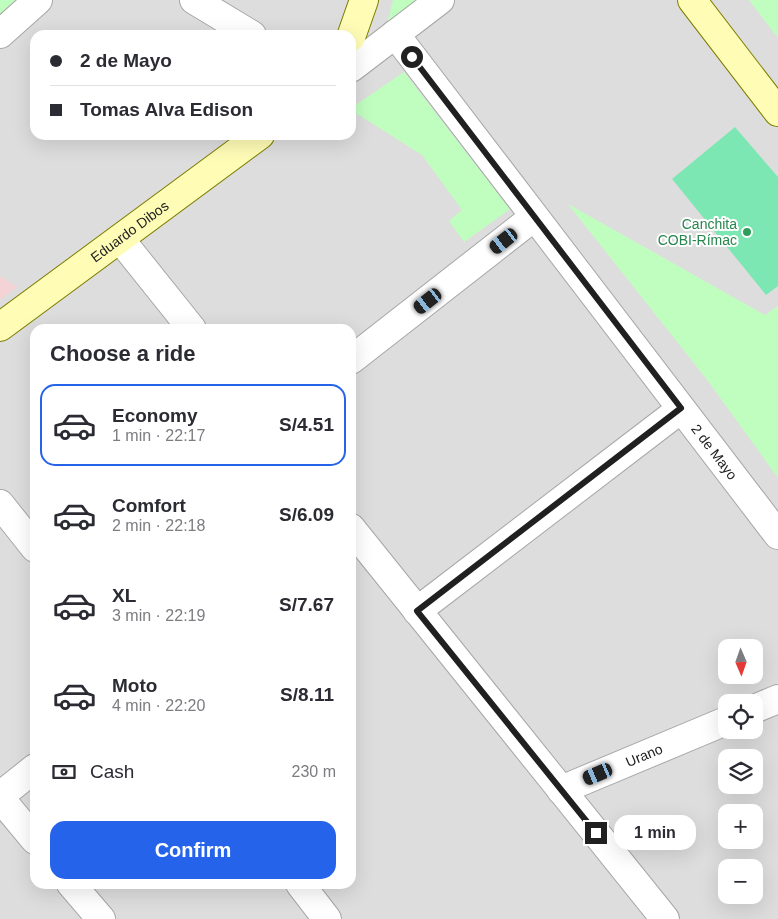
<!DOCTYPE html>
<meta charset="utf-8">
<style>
:root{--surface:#fff;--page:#f7f7f7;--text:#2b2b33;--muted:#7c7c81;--line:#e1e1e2;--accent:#2563eb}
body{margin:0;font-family:Helvetica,sans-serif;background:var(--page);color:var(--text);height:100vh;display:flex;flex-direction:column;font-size:19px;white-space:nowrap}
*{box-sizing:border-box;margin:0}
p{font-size:16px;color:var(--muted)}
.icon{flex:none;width:28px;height:28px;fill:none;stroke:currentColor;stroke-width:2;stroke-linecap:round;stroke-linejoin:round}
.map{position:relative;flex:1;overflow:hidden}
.sheet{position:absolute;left:30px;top:324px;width:326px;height:565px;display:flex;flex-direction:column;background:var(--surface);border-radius:15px;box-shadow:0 5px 20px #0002}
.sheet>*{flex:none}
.hud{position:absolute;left:30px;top:30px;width:326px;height:110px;border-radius:15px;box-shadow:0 5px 20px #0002;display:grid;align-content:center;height:110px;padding:0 20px;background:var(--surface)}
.needle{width:32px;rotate:178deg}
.fabs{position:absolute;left:718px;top:639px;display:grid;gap:10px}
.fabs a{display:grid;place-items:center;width:45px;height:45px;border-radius:10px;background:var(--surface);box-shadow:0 5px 20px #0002;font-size:25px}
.end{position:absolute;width:22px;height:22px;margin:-11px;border:6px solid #202020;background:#fff;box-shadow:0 0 0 2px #fff}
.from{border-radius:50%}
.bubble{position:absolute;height:35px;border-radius:15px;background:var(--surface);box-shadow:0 5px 20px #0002;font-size:16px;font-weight:700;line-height:35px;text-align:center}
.car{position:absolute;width:15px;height:30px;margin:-15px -8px;border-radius:6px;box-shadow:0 0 4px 1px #0007;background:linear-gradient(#222 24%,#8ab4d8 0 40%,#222 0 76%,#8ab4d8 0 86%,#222 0)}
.hud b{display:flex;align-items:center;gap:18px;height:48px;font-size:19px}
.hud b+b{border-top:1px solid var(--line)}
.hud i{width:12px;height:12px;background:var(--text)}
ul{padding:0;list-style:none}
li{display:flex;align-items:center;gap:15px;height:82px;margin:0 10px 8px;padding:0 10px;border:2px solid transparent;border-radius:15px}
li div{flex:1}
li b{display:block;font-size:19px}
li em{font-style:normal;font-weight:700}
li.active{border-color:var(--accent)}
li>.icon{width:45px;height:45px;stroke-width:1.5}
h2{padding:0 20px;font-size:22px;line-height:60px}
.pay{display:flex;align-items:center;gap:12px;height:55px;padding:0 20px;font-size:19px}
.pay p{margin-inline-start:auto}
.cta{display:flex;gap:10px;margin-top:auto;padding:10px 20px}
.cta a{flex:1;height:58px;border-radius:15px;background:var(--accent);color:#fff;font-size:20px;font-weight:700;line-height:58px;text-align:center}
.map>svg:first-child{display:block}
.residential{fill:#dedddd;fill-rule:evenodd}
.commercial{fill:#f3d3d5}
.park{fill:#c0febf}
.pitch{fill:#7de7b4}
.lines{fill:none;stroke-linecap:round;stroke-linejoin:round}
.street-casing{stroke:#a7a7a7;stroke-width:30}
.secondary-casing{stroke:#7b7e00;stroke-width:30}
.street{stroke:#fff;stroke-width:28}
.secondary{stroke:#fffcb6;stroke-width:28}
.route{stroke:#202020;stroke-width:6}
.leisure-dot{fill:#2e9e5b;stroke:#fff;stroke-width:2}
.labels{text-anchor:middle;stroke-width:4;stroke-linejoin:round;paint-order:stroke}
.leisure-label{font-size:14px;fill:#27864d;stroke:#fff;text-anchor:end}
.street-label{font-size:14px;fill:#202020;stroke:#fff}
</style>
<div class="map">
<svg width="778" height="919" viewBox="0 0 778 919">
<rect width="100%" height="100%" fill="#f1ece5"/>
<!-- residential -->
<path class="residential" d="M0,0h778v919h-778zM35,35h316v100h-316zM35,329h316v555h-316zM726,648h28v27h-28zM726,702h28v28h-28zM726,758h28v27h-28zM726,812h28v28h-28zM726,868h28v27h-28z"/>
<!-- commercial -->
<polygon class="commercial" points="0,276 17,287 0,300"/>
<!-- park -->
<g class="park">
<polygon points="0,0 23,0 0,20"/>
<polygon points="393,0 416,0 387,24"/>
<polygon points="749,0 778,0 778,38"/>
<polygon points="404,72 510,209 464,242 449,221 462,210 422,155 351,110 351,108"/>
<polygon points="568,204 765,315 778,306 778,478 708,381"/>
</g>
<!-- pitch -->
<polygon class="pitch" points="735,127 778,177 778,286 766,295 672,179"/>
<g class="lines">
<!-- street casing -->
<g class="street-casing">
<g id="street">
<polyline points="194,0 252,35"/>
<polyline points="0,34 38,0"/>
<path id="s1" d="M395,34l383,501"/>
<polyline points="351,68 440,0"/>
<polyline points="120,239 192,329"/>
<polyline points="351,360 534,217"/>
<polyline points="0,504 35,548"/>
<polyline points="351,528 665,919"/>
<polyline points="417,611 681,409"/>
<polyline points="754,709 778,699"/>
<path id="s2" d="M561,790l165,-69"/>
<polyline points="0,796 35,768"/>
<polyline points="0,798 35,840"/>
<polyline points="71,884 101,919"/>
<polyline points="300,884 327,919"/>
</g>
</g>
<!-- secondary casing -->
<g class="secondary-casing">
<g id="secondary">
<polyline points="692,0 778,112"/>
<polyline points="351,37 364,0"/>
<path id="s3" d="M0,327l260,-192"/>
</g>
</g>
<!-- street -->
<use href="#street" class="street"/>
<!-- secondary -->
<use href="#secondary" class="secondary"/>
</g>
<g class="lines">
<!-- route -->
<polyline class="route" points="412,57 681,408 417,611 596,833"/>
</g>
<!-- markers -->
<circle class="leisure-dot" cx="747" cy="232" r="5"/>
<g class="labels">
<!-- leisure labels -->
<g class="leisure-label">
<text x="737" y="229">Canchita<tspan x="737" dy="16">COBI-Rímac</tspan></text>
</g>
<!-- street labels -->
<g class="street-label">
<text dy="5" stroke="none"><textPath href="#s3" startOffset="161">Eduardo Dibos</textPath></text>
<text dy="5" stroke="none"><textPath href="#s1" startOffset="526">2 de Mayo</textPath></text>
<text dy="5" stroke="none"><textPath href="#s2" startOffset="90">Urano</textPath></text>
</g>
</g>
</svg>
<div class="fabs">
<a><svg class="needle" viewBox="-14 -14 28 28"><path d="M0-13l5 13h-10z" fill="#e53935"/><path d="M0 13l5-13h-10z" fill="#7c7c81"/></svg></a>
<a><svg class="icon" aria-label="locate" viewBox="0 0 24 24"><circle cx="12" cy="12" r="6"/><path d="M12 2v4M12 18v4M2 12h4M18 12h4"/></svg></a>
<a><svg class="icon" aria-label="layers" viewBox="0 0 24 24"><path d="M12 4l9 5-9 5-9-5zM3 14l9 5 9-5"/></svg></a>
<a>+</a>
<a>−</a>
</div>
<i class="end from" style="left:412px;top:57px"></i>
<i class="end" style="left:596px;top:833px"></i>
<div class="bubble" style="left:614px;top:815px;width:82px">1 min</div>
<i class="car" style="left:504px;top:241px;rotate:232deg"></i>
<i class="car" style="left:428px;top:301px;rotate:232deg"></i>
<i class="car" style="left:598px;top:774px;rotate:247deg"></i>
<div class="hud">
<b><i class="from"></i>2 de Mayo</b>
<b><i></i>Tomas Alva Edison</b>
</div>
<section class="sheet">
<h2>Choose a ride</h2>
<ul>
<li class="active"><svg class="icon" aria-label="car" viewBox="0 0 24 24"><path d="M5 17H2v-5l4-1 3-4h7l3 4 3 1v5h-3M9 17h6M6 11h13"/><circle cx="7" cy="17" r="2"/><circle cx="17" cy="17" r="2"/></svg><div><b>Economy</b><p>1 min · 22:17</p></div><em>S/4.51</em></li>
<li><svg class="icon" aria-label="car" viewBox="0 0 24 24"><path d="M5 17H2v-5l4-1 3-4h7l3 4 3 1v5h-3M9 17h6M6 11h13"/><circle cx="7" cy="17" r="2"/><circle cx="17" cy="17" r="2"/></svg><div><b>Comfort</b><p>2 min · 22:18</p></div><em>S/6.09</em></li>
<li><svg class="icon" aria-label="car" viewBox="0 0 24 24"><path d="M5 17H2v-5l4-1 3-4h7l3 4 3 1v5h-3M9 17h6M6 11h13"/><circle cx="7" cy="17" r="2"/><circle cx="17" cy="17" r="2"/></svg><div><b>XL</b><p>3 min · 22:19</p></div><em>S/7.67</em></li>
<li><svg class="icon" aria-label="car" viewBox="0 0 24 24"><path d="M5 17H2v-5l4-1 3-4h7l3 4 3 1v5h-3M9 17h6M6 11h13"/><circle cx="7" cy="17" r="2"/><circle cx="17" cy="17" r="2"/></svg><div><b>Moto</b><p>4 min · 22:20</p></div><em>S/8.11</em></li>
</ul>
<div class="pay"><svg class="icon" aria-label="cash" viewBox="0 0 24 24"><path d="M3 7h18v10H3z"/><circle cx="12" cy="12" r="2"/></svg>Cash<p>230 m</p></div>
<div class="cta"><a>Confirm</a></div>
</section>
</div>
